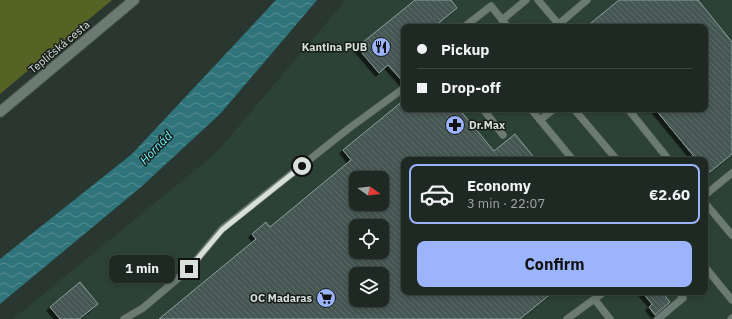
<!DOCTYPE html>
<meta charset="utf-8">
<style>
:root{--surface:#1f2924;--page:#27312c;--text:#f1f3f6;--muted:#a1a6a6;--line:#3c4541;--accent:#9bb4fd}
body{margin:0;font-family:"IBM Plex Sans",sans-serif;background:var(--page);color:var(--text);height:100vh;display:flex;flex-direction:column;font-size:15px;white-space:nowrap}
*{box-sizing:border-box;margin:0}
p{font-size:13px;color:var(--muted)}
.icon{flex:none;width:22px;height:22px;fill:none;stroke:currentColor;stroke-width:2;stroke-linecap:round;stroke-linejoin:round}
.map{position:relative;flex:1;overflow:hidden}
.sheet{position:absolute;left:401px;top:157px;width:307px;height:138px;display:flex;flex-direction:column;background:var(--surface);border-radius:8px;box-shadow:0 2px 6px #0003,0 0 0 1px var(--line)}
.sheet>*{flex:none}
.top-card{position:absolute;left:401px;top:24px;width:307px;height:88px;border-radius:8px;box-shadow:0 2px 6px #0003,0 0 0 1px var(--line);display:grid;align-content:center;height:88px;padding:0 16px;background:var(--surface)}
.needle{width:26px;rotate:104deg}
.tools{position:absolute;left:349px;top:171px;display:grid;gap:8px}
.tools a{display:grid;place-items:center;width:40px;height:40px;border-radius:8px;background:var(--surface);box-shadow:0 2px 6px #0003,0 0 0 1px var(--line);font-size:20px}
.end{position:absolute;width:18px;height:18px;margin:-9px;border:5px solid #d8e0dc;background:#111;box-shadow:0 0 0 2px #111}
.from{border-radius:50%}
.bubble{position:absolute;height:28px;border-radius:8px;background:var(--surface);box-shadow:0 2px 6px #0003,0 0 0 1px var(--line);font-size:13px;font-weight:700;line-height:28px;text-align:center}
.top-card b{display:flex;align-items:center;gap:14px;height:38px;font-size:15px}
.top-card b+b{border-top:1px solid var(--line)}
.top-card i{width:10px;height:10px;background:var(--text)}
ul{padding:7px 0 0;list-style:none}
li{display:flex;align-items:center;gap:12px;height:60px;margin:0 8px 6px;padding:0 8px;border:2px solid transparent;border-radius:8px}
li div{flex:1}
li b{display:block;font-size:15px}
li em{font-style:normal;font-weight:700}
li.on{border-color:var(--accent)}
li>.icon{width:36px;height:36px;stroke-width:1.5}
.action{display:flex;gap:8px;margin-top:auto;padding:8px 16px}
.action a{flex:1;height:46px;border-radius:8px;background:var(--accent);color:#111;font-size:16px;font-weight:700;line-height:46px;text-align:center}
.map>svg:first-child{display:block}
.built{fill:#2d4237;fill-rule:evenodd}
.green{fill:#576325}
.water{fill:url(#water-waves)}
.building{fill:url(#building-back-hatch);stroke:#8c9f9c;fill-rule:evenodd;filter:url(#shadow)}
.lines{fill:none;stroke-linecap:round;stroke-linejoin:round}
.lane-casing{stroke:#49544f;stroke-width:8}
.secondary-casing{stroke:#49544f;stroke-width:12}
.lane{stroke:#6b7a72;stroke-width:7}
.secondary{stroke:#6b7a72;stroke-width:10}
.route{stroke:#d8e0dc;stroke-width:5}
.labels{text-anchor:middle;stroke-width:3;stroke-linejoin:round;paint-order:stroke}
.street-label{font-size:11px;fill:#d8e0dc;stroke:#161d19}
.poi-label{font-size:11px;font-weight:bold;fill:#d8e0dc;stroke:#161d19;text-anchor:end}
.water-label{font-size:12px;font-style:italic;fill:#6df0fe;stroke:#161d19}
</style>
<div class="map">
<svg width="732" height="319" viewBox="0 0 732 319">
<defs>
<pattern id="water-waves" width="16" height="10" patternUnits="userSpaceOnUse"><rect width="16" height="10" fill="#2f747b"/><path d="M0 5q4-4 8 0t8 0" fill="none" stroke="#568e93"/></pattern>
<pattern id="building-back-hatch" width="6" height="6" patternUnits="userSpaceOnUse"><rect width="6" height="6" fill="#445653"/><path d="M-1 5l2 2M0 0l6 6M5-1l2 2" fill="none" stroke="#5e6e6b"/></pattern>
<filter id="shadow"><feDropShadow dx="-3.5" dy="3.5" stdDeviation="0" flood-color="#0009"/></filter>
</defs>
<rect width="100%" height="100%" fill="#293730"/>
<!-- built -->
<path class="built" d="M346,0h386v319h-719l203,-166zM404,27h301v82h-301zM404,160h301v132h-301zM356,178h26v26h-26zM356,226h26v26h-26zM356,274h26v26h-26z"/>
<!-- green -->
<polygon class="green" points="0,0 112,0 0,94"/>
<!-- water -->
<polygon class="water" points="276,0 317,0 221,113 141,187 0,304 0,259 132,154"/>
<!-- building -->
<g class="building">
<polygon points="415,0 451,0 457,8 434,27 404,27 404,83 388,65 379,73 357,47"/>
<polygon points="619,0 698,0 732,42 732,154 705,176 705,160 697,160 655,109 705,109 705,27 586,27"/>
<path d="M404,100v9h55l35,42 21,-17 21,26h-132v132h149l-33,27h-361l97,-80 -4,-5 14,-12 4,5 81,-67 -8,-10zM356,178h26v26h-26zM356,226h26v26h-26zM356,274h26v26h-26z"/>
<polygon points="80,282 98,304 79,319 60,319 50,307"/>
<polygon points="642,292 662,292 670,302 655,315 649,307 652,304"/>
</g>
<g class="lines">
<!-- lane casing -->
<g class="lane-casing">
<g id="lane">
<polyline points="538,0 561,27"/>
<polyline points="502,20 526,0"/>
<polyline points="559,24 587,0"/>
<polyline points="464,27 491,6 508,27"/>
<polyline points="483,109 503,135"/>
<polyline points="531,109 573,160"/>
<polyline points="574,109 617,160"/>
<polyline points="628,109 669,160"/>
<polyline points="540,120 554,109"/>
<polyline points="705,195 732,173"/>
<polyline points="705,203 732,235"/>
<polyline points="705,267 732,300"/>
<polyline points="595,300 610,319"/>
<polyline points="124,319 143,308 189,269 222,229 348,129 404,88"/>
<polyline points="567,319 604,292"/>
<polyline points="658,319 683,298 679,292"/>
<polyline points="731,319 732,318"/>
</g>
</g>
<!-- secondary casing -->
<g class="secondary-casing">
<polyline id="secondary" points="0,112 134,0"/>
</g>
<!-- lane -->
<use href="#lane" class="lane"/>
<!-- secondary -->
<use href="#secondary" class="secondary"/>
</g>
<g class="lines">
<!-- route -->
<polyline class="route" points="189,269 222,230 302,166"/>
</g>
<!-- icons -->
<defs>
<g id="restaurant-disc" transform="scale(1)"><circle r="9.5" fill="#9bb4fd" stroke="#161d19"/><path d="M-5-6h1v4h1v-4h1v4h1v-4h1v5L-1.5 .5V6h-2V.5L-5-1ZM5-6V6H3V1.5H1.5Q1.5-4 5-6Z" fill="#111"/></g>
<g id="pharmacy-disc" transform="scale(1)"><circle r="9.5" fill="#9bb4fd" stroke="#161d19"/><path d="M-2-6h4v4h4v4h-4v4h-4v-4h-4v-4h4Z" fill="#111"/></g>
<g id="supermarket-disc" transform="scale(1)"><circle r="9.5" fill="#9bb4fd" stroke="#161d19"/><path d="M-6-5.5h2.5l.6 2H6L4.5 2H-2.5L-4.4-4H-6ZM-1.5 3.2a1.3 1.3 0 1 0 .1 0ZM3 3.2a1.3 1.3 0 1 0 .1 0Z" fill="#111"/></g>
</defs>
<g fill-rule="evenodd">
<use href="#restaurant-disc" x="381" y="47"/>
<use href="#pharmacy-disc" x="455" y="125"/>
<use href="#supermarket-disc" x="326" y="298"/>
</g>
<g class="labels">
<!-- street labels -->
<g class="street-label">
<text transform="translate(59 47) rotate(-40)" y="4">Tepličská cesta</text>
</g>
<!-- poi labels -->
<g class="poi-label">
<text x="367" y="51">Kantina PUB</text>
<text x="469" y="129" text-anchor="start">Dr.Max</text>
<text x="312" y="302">OC Madaras</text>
</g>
<!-- water labels -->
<g class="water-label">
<text transform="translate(156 148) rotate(-46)" y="4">Hornád</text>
</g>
</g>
</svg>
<div class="tools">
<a><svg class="needle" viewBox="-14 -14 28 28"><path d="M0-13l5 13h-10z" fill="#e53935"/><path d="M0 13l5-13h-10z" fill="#a1a6a6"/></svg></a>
<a><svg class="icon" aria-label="locate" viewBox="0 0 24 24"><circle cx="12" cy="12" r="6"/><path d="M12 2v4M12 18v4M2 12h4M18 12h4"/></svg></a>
<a><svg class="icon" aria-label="layers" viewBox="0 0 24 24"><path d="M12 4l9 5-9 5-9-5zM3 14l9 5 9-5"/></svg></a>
</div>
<i class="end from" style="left:302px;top:166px"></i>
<i class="end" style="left:189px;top:269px"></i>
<div class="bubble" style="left:109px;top:255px;width:66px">1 min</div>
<div class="top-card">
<b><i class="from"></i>Pickup</b>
<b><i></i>Drop-off</b>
</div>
<section class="sheet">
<ul>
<li class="on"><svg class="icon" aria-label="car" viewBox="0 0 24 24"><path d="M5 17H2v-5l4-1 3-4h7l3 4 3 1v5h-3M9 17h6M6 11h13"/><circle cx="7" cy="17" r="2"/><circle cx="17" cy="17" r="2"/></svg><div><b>Economy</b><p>3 min · 22:07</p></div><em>€2.60</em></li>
</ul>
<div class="action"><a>Confirm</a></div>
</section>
</div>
